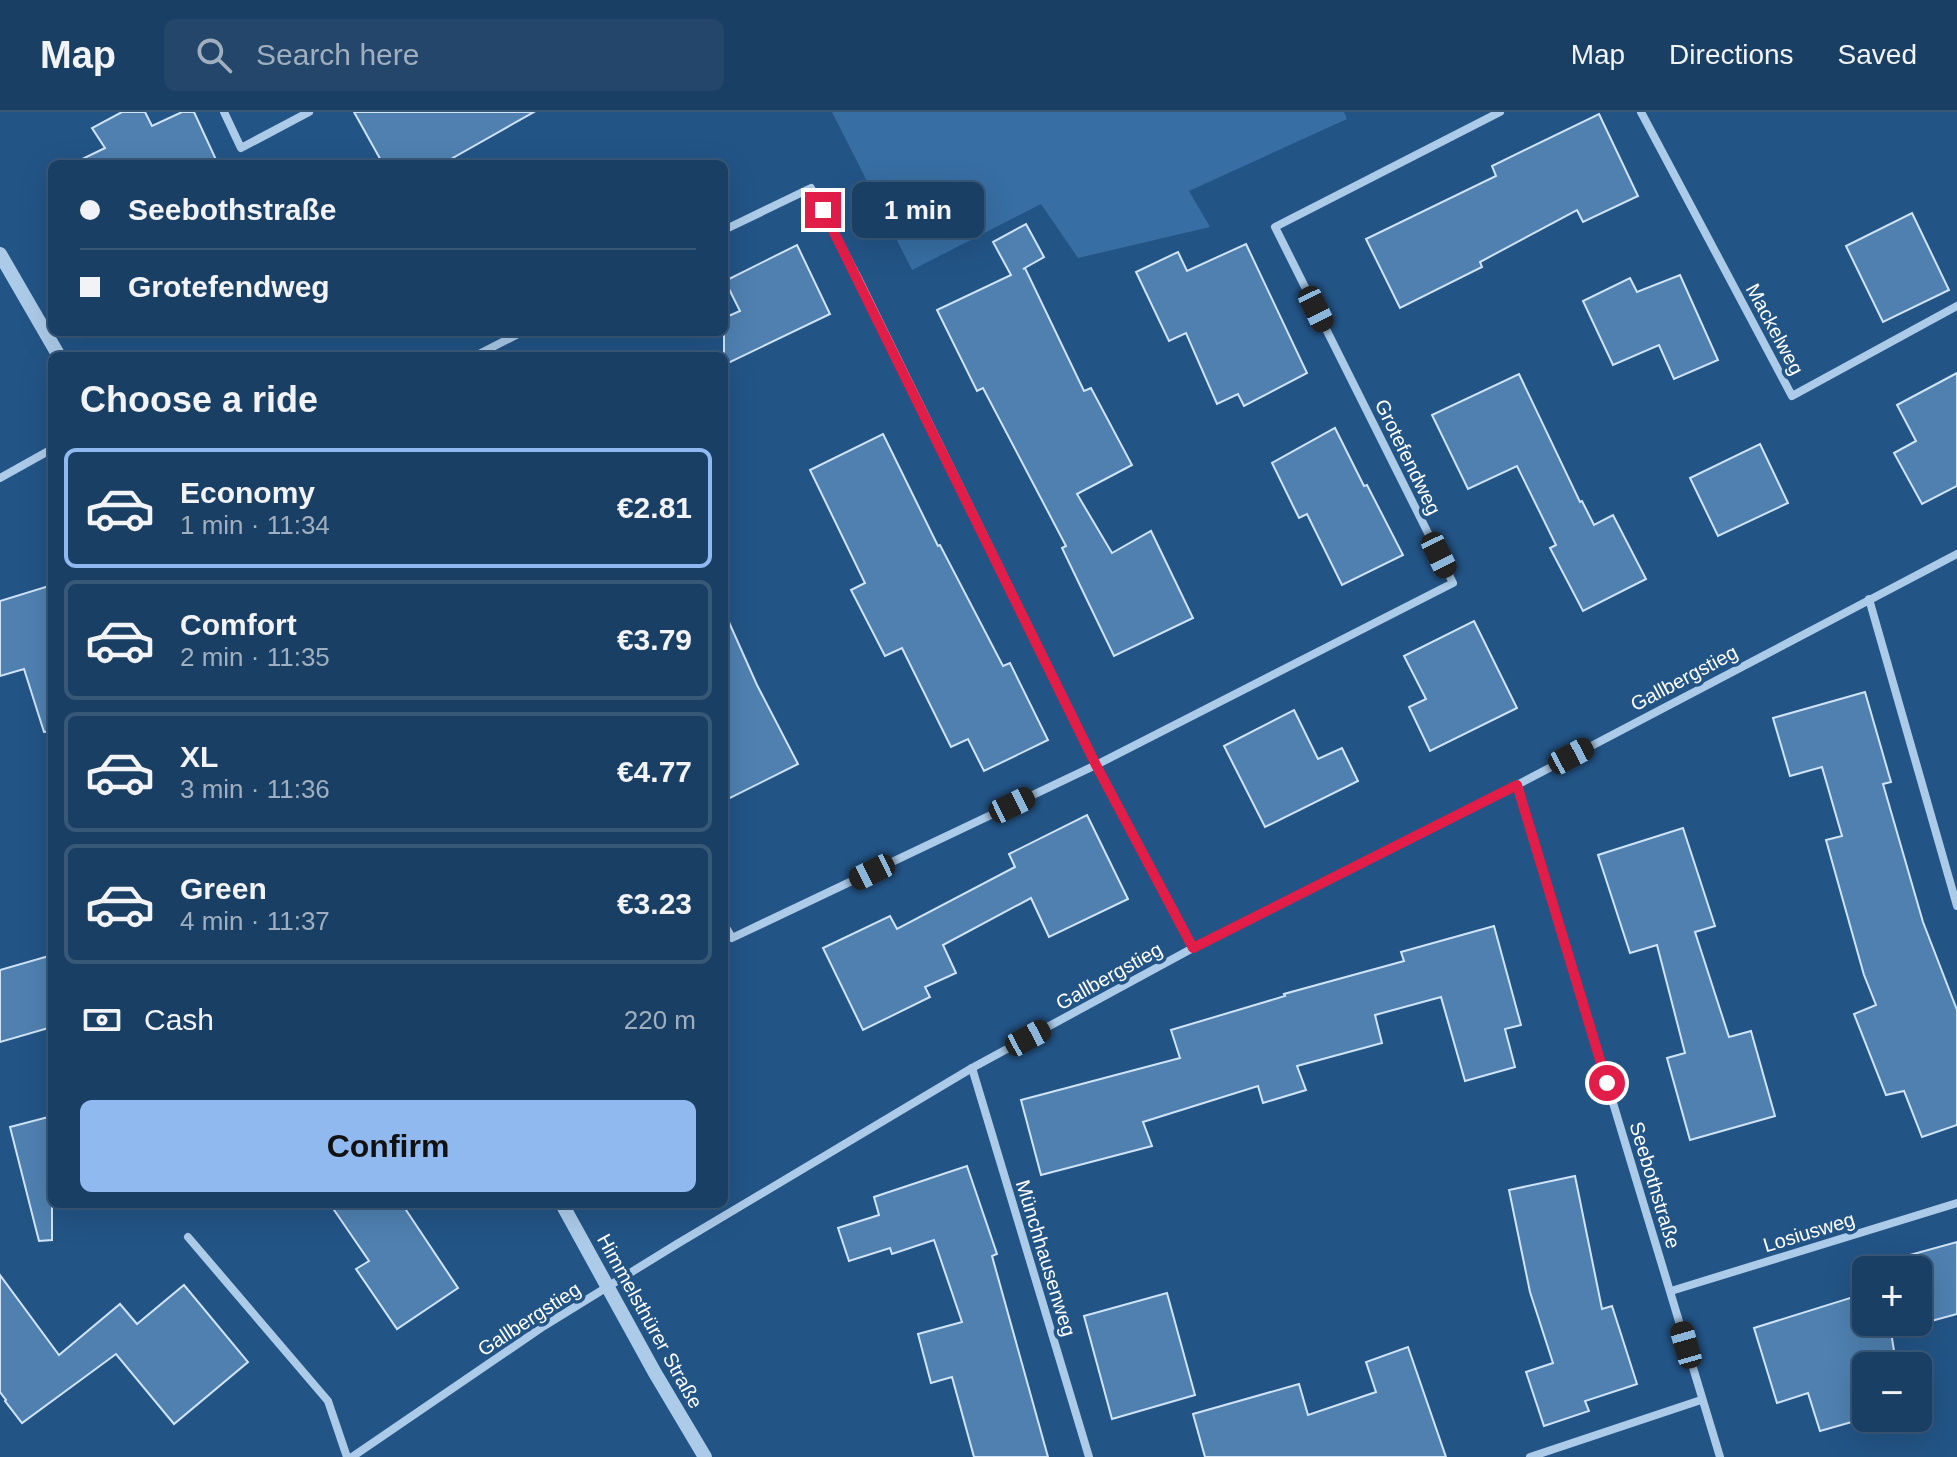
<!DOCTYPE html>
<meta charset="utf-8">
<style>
:root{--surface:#1a3f64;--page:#23466a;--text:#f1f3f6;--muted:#9fafbf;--line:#385878;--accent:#90b9f0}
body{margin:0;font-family:Arial,sans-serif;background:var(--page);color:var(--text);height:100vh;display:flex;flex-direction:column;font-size:30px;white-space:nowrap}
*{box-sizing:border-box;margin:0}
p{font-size:26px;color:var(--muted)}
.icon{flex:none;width:44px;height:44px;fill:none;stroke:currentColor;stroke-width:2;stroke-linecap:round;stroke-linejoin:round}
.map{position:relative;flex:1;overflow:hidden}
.details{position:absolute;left:48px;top:240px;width:680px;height:856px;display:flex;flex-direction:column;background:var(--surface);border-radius:12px;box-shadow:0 8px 32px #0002,0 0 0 2px var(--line)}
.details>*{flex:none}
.hud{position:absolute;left:48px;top:48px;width:680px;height:176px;border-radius:12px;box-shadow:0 8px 32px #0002,0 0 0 2px var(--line);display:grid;align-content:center;height:176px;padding:0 32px;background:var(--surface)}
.fabs{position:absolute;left:1852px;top:1144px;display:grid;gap:16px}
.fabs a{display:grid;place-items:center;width:80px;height:80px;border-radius:12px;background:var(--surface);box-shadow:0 8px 32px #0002,0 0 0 2px var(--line);font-size:40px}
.end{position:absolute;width:36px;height:36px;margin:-18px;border:10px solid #e11d48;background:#fff;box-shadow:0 0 0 4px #fff}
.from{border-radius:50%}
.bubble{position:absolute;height:56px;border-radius:12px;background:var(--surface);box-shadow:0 8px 32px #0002,0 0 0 2px var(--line);font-size:26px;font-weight:700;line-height:56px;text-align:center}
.car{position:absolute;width:24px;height:48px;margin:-24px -12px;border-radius:10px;box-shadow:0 0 6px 2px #0007;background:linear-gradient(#222 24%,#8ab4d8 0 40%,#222 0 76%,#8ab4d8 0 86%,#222 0)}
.hud b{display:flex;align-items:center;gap:28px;height:76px;font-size:30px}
.hud b+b{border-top:2px solid var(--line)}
.hud i{width:20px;height:20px;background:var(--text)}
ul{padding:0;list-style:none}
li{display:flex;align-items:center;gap:24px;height:120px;margin:0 16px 12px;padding:0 16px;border:4px solid var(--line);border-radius:12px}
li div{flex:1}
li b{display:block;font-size:30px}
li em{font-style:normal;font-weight:700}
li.on{border-color:var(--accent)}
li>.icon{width:72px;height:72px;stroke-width:1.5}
h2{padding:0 32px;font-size:36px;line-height:96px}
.pay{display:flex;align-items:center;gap:20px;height:88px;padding:0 32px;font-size:30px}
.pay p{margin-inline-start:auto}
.button{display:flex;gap:16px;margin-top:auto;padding:16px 32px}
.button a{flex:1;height:92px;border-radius:12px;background:var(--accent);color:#111;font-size:32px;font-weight:700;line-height:92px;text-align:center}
header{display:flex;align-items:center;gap:48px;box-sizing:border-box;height:112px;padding:0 40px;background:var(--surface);border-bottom:2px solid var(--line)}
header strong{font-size:38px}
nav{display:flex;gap:44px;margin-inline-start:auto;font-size:28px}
.search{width:560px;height:72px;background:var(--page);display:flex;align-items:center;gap:20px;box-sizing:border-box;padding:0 28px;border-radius:12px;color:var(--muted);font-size:30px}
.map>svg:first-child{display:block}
.green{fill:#376ea3}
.building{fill:#4f80b0;stroke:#d0e4f7;stroke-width:2}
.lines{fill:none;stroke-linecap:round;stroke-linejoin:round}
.minor{stroke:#accbe9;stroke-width:8}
.tertiary{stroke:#accbe9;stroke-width:14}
.route{stroke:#e11d48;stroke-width:10}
.labels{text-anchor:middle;stroke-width:7;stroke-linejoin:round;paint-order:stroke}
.street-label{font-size:20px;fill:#fff;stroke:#225486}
</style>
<header>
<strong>Map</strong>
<div class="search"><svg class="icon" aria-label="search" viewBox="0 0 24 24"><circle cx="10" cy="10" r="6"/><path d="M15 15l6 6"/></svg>Search here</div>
<nav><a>Map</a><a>Directions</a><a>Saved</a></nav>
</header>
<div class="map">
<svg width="1957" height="1345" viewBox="0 0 1957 1345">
<rect width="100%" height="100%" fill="#225486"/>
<!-- green -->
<polygon class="green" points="832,0 1344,0 1347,7 1189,79 1210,115 1078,146 1041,92 912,158"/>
<!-- building -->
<g class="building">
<polygon points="122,0 145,0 152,14 182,0 194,0 218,52 72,52 105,36 92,16"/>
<polygon points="354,0 534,0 442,52 383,52"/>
<polygon points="1599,2 1638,84 1583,110 1577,98 1480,150 1482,155 1400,196 1366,127 1496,64 1492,54"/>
<polygon points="1912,101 1949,178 1883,210 1846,134"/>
<polygon points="1026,112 1044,145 1023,157 1025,156 1084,279 1091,276 1132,353 1077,382 1112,441 1151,419 1193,506 1114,544 1062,436 1066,434 983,276 977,279 937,198 1011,163 993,130"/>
<polygon points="1246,132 1307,261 1244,294 1238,282 1217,292 1186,221 1169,229 1136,160 1178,140 1187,159"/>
<polygon points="797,133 830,202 724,253 724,206 740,199 725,169"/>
<polygon points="1680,163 1718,248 1674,267 1659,233 1613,253 1583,189 1630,166 1637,180"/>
<polygon points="1957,261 1957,374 1922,392 1894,341 1916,329 1897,293"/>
<polygon points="1519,262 1580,390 1582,389 1594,413 1613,403 1646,467 1583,499 1550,436 1556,433 1517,354 1468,377 1432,303"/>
<polygon points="1335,316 1364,374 1367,373 1403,443 1342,473 1307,402 1299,406 1272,351"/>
<polygon points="883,322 938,434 940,433 1003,554 1010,551 1048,628 984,659 968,627 951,635 902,536 885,544 851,478 865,471 810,358"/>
<polygon points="1760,332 1788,391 1718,424 1690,366"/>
<polygon points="52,473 52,619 44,620 24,557 0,564 0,489"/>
<polygon points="724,499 757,573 798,652 724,689"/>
<polygon points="1474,509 1517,596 1430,639 1409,595 1426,587 1404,544"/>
<polygon points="1865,580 1891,670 1883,672 1923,810 1957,898 1957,1013 1922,1025 1904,979 1886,983 1854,902 1876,893 1864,863 1826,728 1842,724 1822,655 1790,664 1773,606"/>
<polygon points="1294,598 1318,647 1342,636 1358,669 1265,715 1224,634"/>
<polygon points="1087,703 1128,787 1049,825 1031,786 943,833 956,861 925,875 930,885 863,918 823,836 890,804 897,817 1015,755 1009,742"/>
<polygon points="1683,716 1715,814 1695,820 1729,925 1751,919 1775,1004 1690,1028 1667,946 1685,941 1657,833 1630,841 1598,743"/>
<polygon points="1494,814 1521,913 1505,917 1515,955 1465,969 1441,885 1375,903 1382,931 1297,954 1306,978 1263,991 1258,974 1143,1010 1152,1034 1041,1063 1021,988 1180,946 1171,918 1285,884 1284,882 1404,849 1401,840"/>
<polygon points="52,843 52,915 0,930 0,858"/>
<polygon points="52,1004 52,1128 39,1129 10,1015"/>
<polygon points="967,1054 997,1142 992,1144 1048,1345 974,1345 952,1265 931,1271 918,1222 962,1210 934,1128 892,1142 890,1136 849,1149 838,1116 879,1103 874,1085"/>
<polygon points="1575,1064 1602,1197 1612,1194 1637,1272 1585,1289 1589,1299 1544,1314 1526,1260 1553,1251 1530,1180 1509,1078"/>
<polygon points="330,1092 402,1092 458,1176 397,1217 356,1157 369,1149"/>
<polygon points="1957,1130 1957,1202 1891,1220 1895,1245 1851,1251 1866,1300 1866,1306 1820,1319 1808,1281 1777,1291 1754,1216 1866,1181 1866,1210 1918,1210 1918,1158 1883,1158 1881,1151"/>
<polygon points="0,1163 59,1243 120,1192 137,1212 184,1173 248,1250 174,1312 116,1242 22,1311 5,1289 6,1288 0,1280"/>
<polygon points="1167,1181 1195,1283 1112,1307 1084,1204"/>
<polygon points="1408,1235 1446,1345 1205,1345 1193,1302 1299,1272 1308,1303 1376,1280 1366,1250"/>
</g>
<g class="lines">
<!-- minor -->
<g class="minor">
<polyline points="224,0 241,36 309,0"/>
<polyline points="1641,0 1792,284 1957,194"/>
<polyline points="724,118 811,76 858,166 1096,653 1193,836"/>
<polyline points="475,244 522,220"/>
<polyline points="0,366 52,337"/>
<polyline points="1869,487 1957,794"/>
<polyline points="1517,673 1720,1345"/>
<polyline points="724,812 732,826 1096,653 1453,471 1275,115 1500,0"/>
<polyline points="972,956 1089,1345"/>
<polyline points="188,1125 328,1289 347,1345"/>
<polyline points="1671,1179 1957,1091"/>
<polyline points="352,1345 544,1214 677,1132 972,956 1193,836 1517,673 1957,442"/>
<polyline points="1530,1345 1701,1288"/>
</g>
<!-- tertiary -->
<g class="tertiary">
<polyline points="0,142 59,244"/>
<polyline points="562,1092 655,1261 705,1345"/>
</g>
</g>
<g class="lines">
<!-- route -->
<polyline class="route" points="823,98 1096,653 1193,836 1517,673 1607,971"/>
</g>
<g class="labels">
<!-- street labels -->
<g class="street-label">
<text transform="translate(1775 217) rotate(62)" y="7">Mackelweg</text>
<text transform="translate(1408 345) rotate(64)" y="7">Grotefendweg</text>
<text transform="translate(1684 566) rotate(-28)" y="7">Gallbergstieg</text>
<text transform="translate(1109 864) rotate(-29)" y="7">Gallbergstieg</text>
<text transform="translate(1655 1073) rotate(73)" y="7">Seebothstraße</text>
<text transform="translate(1809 1120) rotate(-17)" y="7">Losiusweg</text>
<text transform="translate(1046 1146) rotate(73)" y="7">Münchhausenweg</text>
<text transform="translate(529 1207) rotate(-33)" y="7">Gallbergstieg</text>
<text transform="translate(650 1209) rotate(61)" y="7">Himmelsthürer Straße</text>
</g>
</g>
</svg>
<div class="fabs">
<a>+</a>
<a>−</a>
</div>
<i class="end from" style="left:1607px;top:971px"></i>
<i class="end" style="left:823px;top:98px"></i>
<div class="bubble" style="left:852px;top:70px;width:132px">1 min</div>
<i class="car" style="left:1316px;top:197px;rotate:154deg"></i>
<i class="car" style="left:1439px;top:443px;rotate:154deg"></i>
<i class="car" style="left:1571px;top:644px;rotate:62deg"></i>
<i class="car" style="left:1012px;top:693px;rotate:64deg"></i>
<i class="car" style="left:872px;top:760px;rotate:244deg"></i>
<i class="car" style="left:1028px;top:926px;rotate:62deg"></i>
<i class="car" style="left:1686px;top:1233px;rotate:344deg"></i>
<div class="hud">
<b><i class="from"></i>Seebothstraße</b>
<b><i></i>Grotefendweg</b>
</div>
<section class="details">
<h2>Choose a ride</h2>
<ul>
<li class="on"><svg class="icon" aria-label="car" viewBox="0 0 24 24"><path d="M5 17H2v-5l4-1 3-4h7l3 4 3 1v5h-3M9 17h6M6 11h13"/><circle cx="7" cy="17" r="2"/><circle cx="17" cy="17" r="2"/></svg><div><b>Economy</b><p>1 min · 11:34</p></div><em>€2.81</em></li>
<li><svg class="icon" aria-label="car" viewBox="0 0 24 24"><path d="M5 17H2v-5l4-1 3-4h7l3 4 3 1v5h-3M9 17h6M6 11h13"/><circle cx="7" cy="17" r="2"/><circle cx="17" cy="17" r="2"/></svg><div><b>Comfort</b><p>2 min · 11:35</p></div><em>€3.79</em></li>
<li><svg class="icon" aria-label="car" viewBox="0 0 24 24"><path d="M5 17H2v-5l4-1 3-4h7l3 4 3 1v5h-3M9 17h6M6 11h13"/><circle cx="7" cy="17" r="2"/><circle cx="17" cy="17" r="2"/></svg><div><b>XL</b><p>3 min · 11:36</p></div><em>€4.77</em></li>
<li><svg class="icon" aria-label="car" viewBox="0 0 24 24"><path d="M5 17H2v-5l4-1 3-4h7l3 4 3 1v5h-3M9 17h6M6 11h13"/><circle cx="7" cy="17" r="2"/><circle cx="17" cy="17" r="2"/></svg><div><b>Green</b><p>4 min · 11:37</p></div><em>€3.23</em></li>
</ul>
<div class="pay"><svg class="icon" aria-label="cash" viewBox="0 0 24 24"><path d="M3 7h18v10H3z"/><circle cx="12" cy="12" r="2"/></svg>Cash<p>220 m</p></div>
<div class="button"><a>Confirm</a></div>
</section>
</div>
